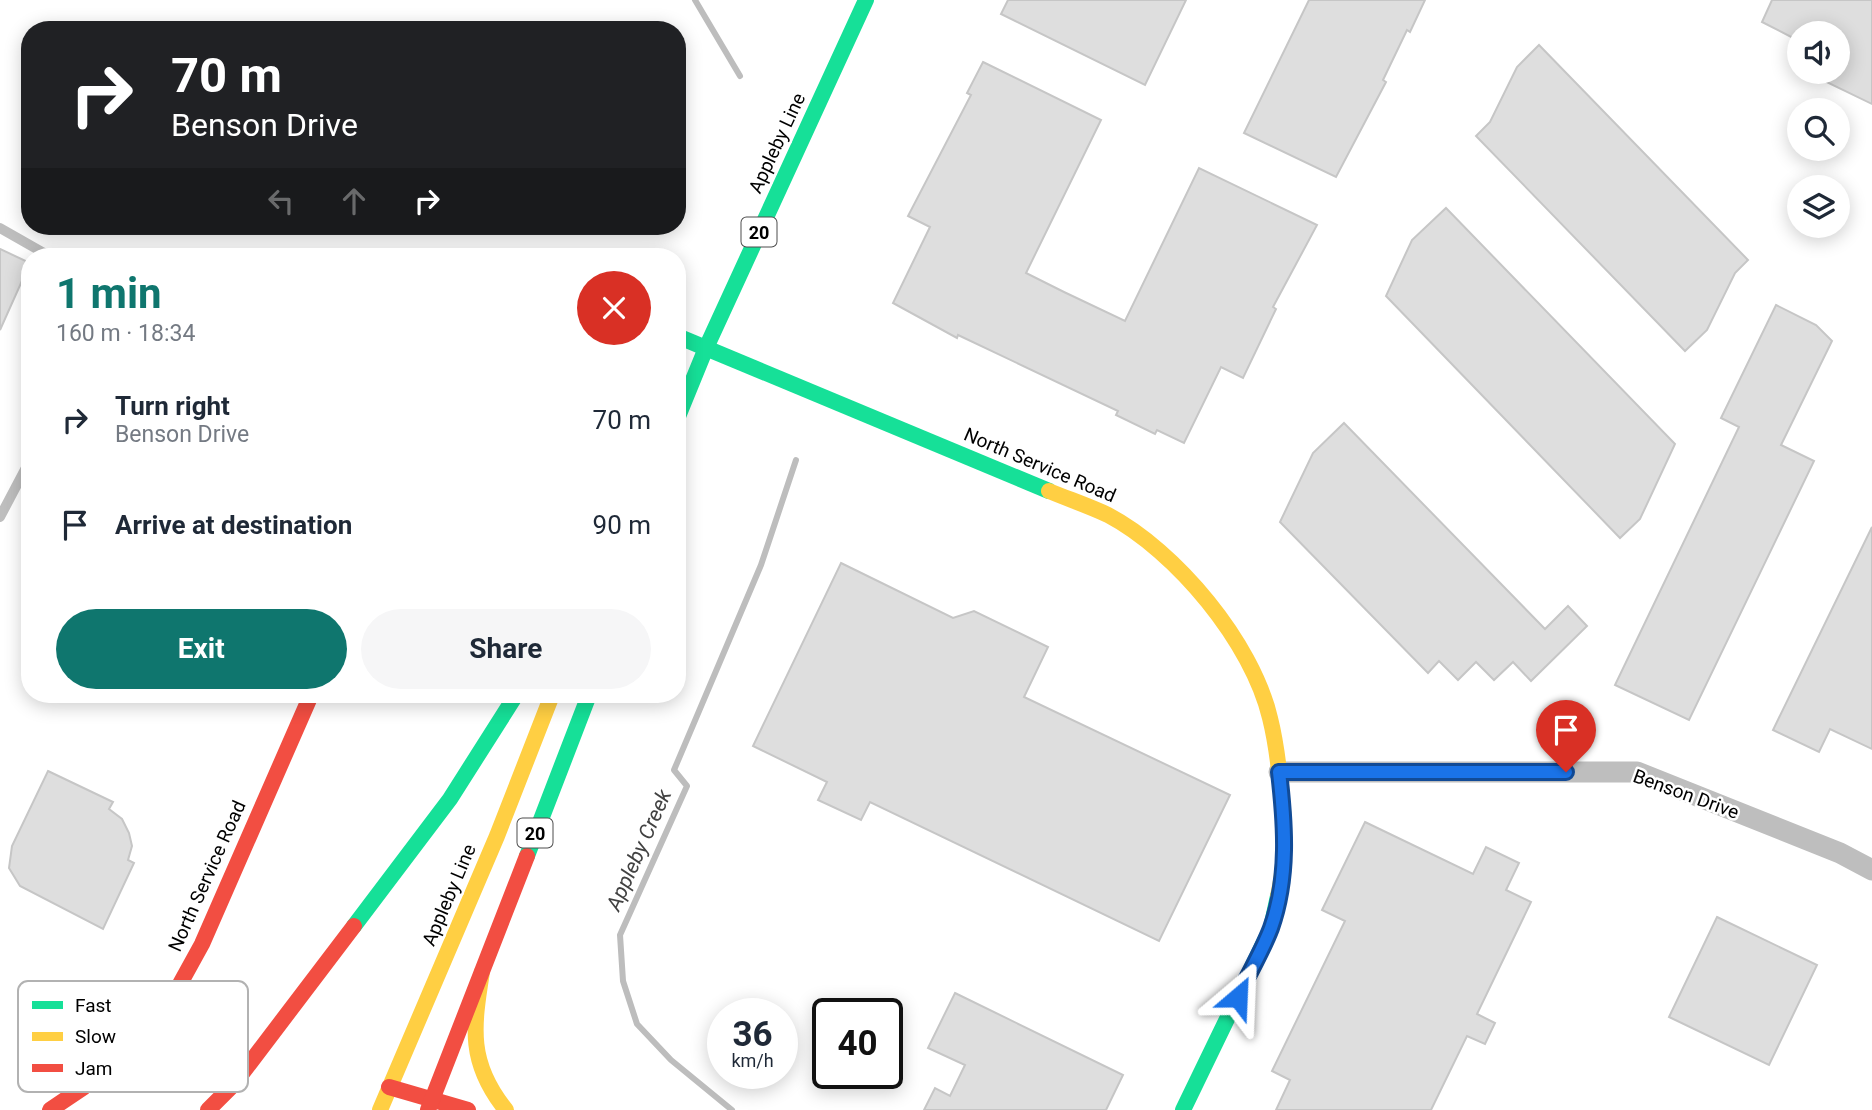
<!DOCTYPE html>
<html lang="en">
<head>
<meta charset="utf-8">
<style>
  body { margin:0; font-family:Roboto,sans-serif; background:#f6f6f7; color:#1f2937; height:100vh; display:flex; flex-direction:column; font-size:26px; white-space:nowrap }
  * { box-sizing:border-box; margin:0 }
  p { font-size:23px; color:#747a83 }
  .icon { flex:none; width:38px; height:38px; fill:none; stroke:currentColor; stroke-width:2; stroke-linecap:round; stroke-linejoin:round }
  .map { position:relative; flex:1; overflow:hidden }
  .panel { position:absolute; left:21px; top:248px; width:665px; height:455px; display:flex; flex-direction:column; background:#fff; border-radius:28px; box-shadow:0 4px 18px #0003 }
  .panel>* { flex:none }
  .hud { position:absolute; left:21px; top:21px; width:665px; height:214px; border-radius:28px; box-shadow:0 4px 18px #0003; background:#202124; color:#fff; overflow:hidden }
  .tools { position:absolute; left:1787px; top:21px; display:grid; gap:14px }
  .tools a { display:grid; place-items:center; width:63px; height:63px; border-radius:50%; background:#fff; box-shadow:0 4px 18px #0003; font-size:35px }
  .speed { position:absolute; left:707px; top:998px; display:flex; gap:14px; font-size:35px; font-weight:700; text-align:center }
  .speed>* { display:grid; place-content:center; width:91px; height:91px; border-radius:50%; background:#fff; box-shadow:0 4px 18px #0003; line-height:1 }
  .speed small { font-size:18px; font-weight:400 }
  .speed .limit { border:4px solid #111; border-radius:10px; background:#fff; color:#111 }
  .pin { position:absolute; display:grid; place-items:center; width:60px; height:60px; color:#fff; margin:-72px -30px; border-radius:50% 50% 50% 0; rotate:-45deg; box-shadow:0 0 7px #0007 }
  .pin .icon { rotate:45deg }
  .me { position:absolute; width:77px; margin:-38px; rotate:26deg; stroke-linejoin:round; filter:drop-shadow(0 0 5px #0008) }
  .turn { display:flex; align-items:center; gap:24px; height:147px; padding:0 35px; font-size:32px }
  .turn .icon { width:91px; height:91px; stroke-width:2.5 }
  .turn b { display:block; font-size:49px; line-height:60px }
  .lanes { display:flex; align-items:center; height:66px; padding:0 35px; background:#0003; justify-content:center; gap:35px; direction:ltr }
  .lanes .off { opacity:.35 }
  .round { display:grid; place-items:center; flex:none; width:74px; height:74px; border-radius:37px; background:#f6f6f7 }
  .headline { display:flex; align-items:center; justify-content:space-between; height:119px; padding:0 35px }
  h1 { font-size:42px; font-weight:700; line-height:52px; color:#0f766e }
  .primary-button { display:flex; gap:14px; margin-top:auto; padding:14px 35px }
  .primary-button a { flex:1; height:80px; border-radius:42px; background:#0f766e; color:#fff; font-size:28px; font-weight:700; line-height:80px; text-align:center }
  .primary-button a+a { background:#f6f6f7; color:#1f2937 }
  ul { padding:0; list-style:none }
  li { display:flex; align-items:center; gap:21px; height:105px; padding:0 35px }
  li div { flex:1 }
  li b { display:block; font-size:26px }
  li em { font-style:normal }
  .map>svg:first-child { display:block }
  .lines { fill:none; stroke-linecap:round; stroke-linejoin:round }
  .stream { stroke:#bdbdbd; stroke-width:6 }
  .building { fill:#dedede; stroke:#c6c6c6; stroke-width:2 }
  .lane { stroke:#bebebe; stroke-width:10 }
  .street { stroke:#bebebe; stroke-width:21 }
  .fast { stroke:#16e098; stroke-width:16 }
  .slow { stroke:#ffcf43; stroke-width:16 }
  .jam { stroke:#f24e42; stroke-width:16 }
  .route-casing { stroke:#114b97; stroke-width:18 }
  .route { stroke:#1a73e8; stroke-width:12 }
  .labels { text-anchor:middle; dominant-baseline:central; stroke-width:5; stroke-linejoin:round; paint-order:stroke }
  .shield { fill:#fff; stroke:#4c4c4c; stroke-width:2 }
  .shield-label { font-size:18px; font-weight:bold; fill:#000 }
  .street-label { font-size:19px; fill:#000; stroke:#fff }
  .water-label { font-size:21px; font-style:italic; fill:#424242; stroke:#fff }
  .key { fill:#fff; stroke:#b2b2b2; stroke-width:2 }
  .key-label { font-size:19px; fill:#000 }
</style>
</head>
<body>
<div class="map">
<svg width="1872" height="1110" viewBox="0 0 1872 1110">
  <rect width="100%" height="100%" fill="#fff"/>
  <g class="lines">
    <g class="stream">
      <path d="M 695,0 L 740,76"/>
      <path d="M 732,1110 L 671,1060 L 637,1024 L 623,981 L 620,935 L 687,786 L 674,770 L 761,565 L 796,460"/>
    </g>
  </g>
  <g class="building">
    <path d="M 1008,0 L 1186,0 L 1145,85 L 1001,14 Z"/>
    <path d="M 1309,0 L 1425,0 L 1410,32 L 1407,30 L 1383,80 L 1386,82 L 1336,177 L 1244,133 Z"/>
    <path d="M 1772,0 L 1872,0 L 1872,104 L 1806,72 L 1838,72 L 1838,33 L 1799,33 L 1799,41 L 1762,22 Z"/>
    <path d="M 1539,45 L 1748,260 L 1735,273 L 1707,330 L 1685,351 L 1476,136 L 1490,122 L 1517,67 Z"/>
    <path d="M 983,62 L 1101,120 L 1026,273 L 1064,292 L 1125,321 L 1199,168 L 1317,225 L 1273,307 L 1276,309 L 1243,378 L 1221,367 L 1184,443 L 1157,430 L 1155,434 L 1116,415 L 1118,411 L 958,335 L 957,338 L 893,303 L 930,227 L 908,216 L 971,95 L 967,93 Z"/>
    <path d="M 1446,208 L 1675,444 L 1640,519 L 1620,538 L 1386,296 L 1412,240 Z"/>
    <path d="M 0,249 L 30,263 L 0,330 Z"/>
    <path d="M 1776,305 L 1816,325 L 1832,341 L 1781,445 L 1814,461 L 1689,720 L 1615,685 L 1739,427 L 1721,418 Z"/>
    <path d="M 1344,423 L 1545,629 L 1568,606 L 1587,626 L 1531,681 L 1513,662 L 1494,680 L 1476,662 L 1458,680 L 1439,661 L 1428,673 L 1280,522 L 1313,453 Z"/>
    <path d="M 1872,527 L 1872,749 L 1830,729 L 1819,752 L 1773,730 Z"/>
    <path d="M 841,563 L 953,618 L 974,611 L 1048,647 L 1024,697 L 1230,795 L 1159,941 L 870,802 L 861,820 L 818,800 L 827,782 L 753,746 Z"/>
    <path d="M 48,771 L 113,802 L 109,809 L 122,819 L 129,833 L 132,846 L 128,860 L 134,863 L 103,929 L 20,886 L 9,868 L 12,846 Z"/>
    <path d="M 1365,822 L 1473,874 L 1486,847 L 1519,863 L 1506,890 L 1531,902 L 1477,1014 L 1495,1023 L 1485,1044 L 1467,1036 L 1431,1110 L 1276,1110 L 1290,1080 L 1272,1071 L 1345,921 L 1322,910 Z"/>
    <path d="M 1717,917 L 1817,965 L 1769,1065 L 1669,1017 Z"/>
    <path d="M 955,993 L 1123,1075 L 1106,1110 L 924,1110 L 935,1088 L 950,1096 L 965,1065 L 928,1048 Z"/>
  </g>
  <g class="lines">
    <g class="lane">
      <path d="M 0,228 L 51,257"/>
      <path d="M 0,517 L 30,460"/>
    </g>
    <path class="street" d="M 1279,772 L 1637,772 L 1840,853 L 1872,870"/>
    <g class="fast">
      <path d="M 677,336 L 1049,491"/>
      <path d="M 677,419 L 706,348 L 866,0"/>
      <path d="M 527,856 L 589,695"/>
      <path d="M 354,926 L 450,799 L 516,695"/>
      <path d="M 1183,1110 L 1271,928 L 1278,896"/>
    </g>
    <g class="slow">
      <path d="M 1049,491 C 1068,499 1089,506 1108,515 C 1176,551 1252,642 1270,718 C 1275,738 1278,760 1280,780 C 1285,820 1287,857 1278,896"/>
      <path d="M 482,972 C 473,1028 468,1063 506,1110"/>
      <path d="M 380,1110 L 497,836 L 552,695"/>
    </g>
    <g class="jam">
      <path d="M 389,1087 L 468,1110"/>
      <path d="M 50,1110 L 84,1087 L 135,1042 L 175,993 L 202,944 L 311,695"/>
      <path d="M 208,1110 L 234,1084 L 354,926"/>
      <path d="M 428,1110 L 527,856"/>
    </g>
  </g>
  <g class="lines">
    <g class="route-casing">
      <path id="route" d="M 1238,997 C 1248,974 1262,952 1271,928 C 1289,877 1285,824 1279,772 L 1566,772"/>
    </g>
    <use href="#route" class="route"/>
  </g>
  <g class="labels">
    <g class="shield">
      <rect x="741.5" y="217.5" width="35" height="29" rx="5"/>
      <rect x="517.5" y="818.5" width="35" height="29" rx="5"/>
    </g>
    <g class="shield-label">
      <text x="759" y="232">20</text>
      <text x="535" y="833">20</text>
    </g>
    <g class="street-label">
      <text transform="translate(777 143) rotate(-65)">Appleby Line</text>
      <text transform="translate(1040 465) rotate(23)">North Service Road</text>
      <text transform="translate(1686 794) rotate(20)">Benson Drive</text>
      <text transform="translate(207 876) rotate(-66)">North Service Road</text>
      <text transform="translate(449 895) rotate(-67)">Appleby Line</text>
    </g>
    <g class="water-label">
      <text transform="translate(639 850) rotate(-66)">Appleby Creek</text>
    </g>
  </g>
  <rect x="18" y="981" width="230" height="111" rx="10" class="key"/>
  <rect x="32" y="1001" width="31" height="8" fill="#16e098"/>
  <rect x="32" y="1032" width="31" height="9" fill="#ffcf43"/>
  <rect x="32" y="1064" width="31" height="8" fill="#f24e42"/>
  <g class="key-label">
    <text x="75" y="1012">Fast</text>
    <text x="75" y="1043">Slow</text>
    <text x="75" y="1075">Jam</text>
  </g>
</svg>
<div class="tools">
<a><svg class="icon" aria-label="sound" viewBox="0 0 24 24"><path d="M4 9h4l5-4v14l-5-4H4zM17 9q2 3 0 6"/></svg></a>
<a><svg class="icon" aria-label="search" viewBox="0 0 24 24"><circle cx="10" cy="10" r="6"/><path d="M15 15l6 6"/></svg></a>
<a><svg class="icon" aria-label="layers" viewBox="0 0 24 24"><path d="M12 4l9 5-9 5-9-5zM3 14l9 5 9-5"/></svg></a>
</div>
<div class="speed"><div>36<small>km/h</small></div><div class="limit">40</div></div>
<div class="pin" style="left:1566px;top:772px;background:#d93025"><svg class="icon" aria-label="arrive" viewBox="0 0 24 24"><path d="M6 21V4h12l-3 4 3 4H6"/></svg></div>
<svg class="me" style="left:1238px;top:997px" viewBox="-20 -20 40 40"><path d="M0-17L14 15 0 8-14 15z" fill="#1a73e8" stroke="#fff" stroke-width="4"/></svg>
<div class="hud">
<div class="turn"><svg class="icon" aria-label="right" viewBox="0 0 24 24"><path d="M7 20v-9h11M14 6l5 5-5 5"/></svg><div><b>70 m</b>Benson Drive</div></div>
<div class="lanes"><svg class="icon off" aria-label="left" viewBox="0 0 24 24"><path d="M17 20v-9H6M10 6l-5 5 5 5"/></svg><svg class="icon off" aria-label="ahead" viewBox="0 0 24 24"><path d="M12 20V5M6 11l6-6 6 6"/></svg><svg class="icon" aria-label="right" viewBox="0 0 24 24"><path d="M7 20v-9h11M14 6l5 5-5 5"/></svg></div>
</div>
<section class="panel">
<div class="headline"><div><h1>1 min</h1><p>160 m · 18:34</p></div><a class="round" style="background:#d93025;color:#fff"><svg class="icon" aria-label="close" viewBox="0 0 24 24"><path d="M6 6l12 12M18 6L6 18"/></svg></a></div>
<ul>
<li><svg class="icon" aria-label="right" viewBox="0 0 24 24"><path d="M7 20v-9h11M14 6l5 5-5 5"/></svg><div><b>Turn right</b><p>Benson Drive</p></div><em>70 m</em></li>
<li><svg class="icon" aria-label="arrive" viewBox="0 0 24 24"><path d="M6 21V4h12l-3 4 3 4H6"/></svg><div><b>Arrive at destination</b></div><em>90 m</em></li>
</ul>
<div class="primary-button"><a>Exit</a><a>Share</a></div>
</section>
</div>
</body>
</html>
